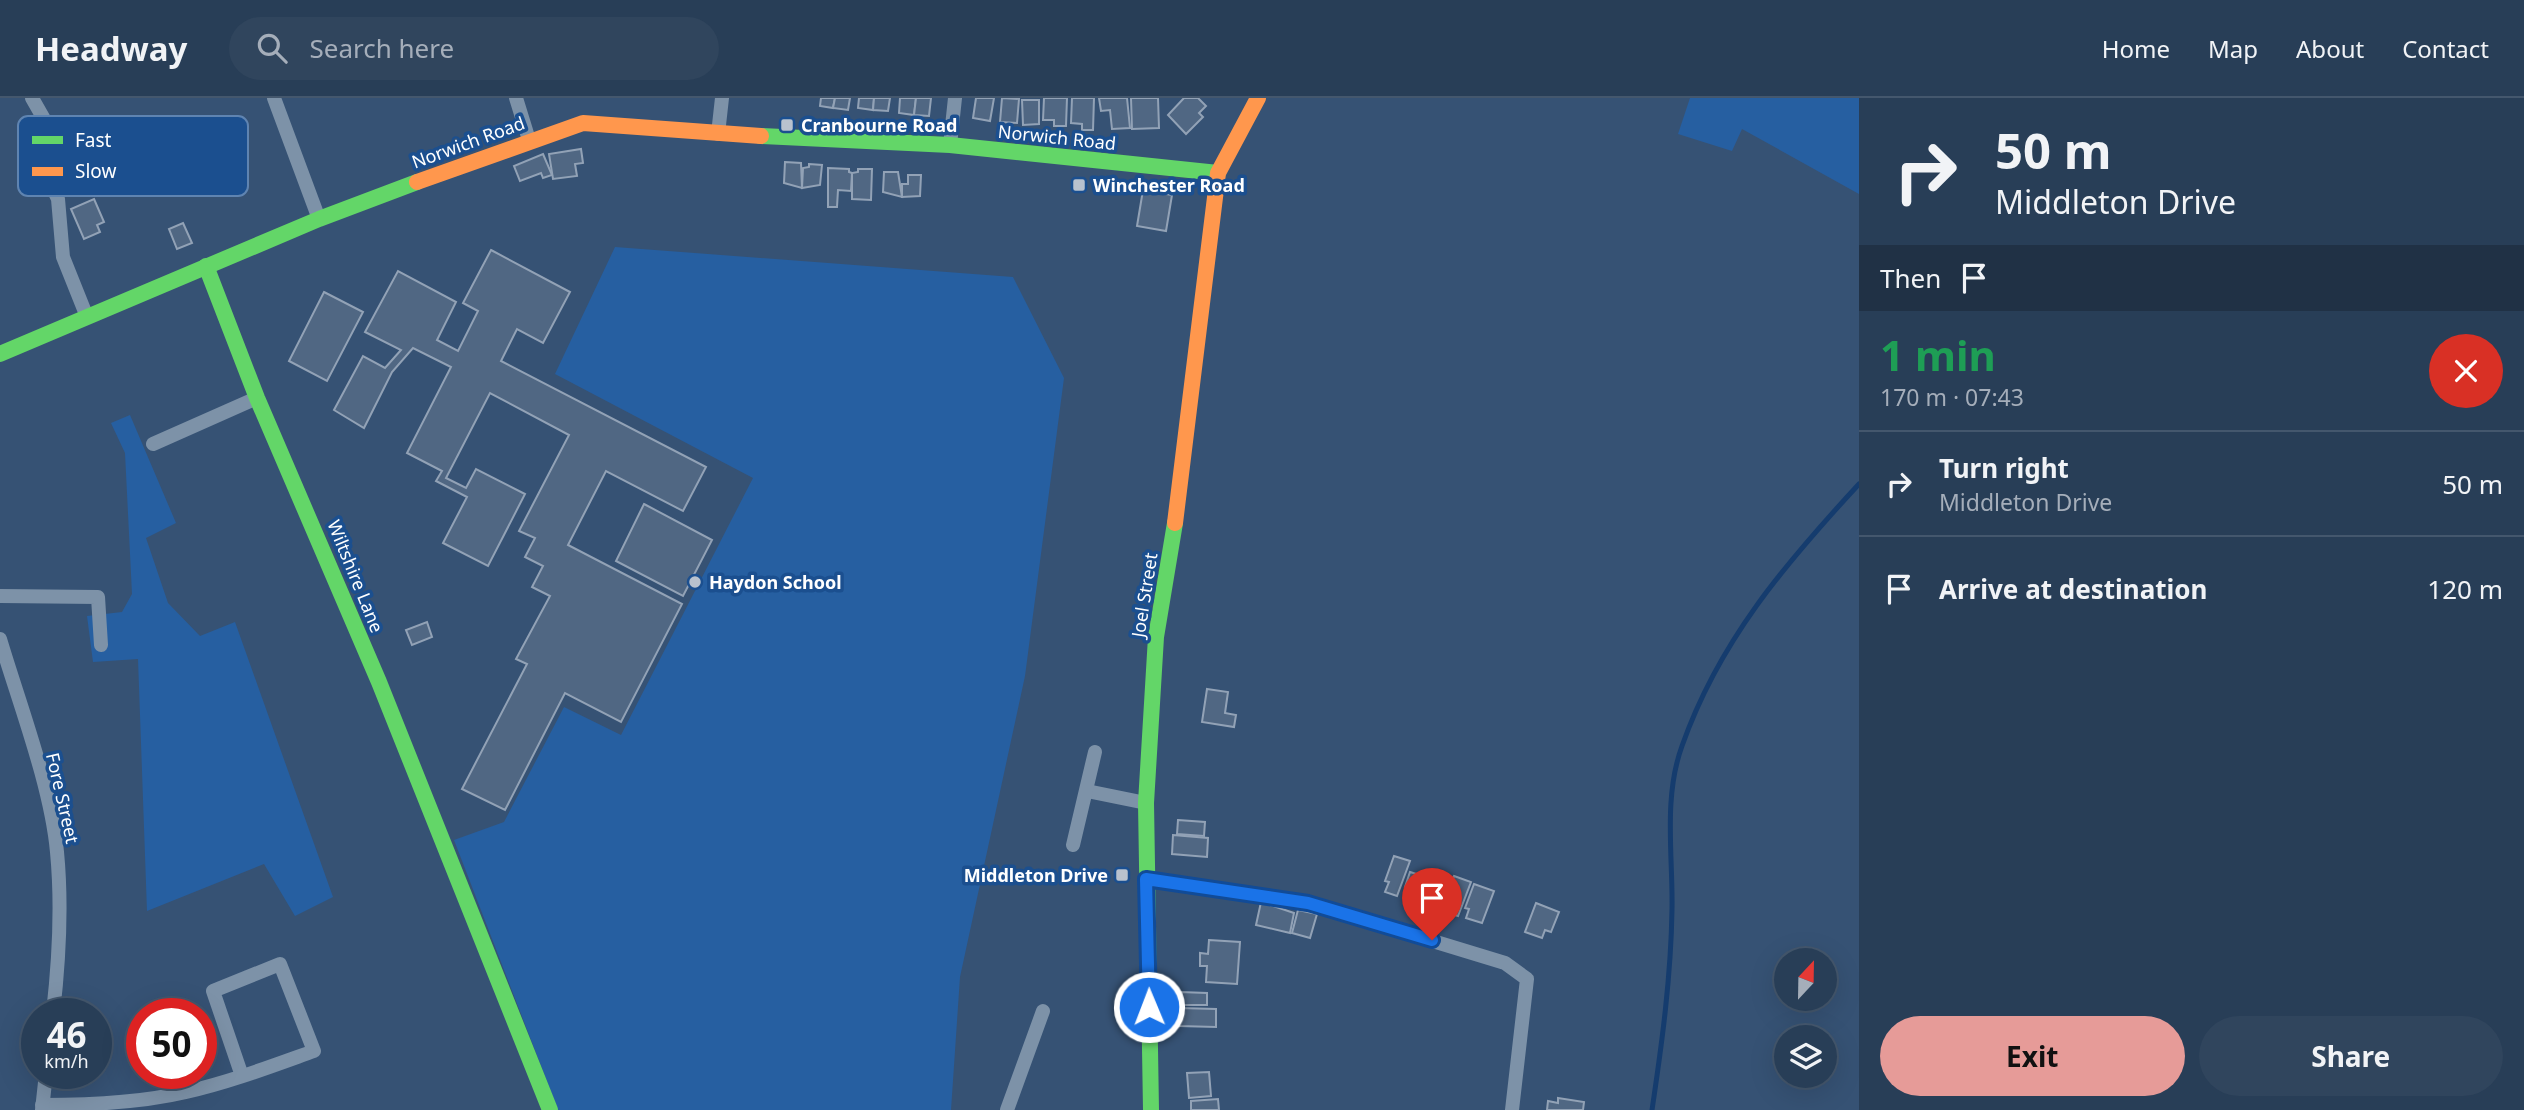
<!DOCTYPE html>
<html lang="en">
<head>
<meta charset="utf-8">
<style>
  body { margin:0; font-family:"Noto Sans",sans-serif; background:#30455d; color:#f1f3f6; height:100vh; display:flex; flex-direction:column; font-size:26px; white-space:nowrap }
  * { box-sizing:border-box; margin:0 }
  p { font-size:23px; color:#a5aeba }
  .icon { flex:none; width:38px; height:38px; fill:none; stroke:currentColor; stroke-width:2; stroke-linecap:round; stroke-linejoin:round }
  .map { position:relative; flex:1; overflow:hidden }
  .sheet { display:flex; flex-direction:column; background:#283e57; width:665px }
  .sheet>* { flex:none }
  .banner { background:#283e57; color:#f1f3f6; overflow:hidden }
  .needle { width:46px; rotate:22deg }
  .buttons { position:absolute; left:1774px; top:850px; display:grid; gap:14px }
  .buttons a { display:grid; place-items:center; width:63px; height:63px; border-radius:50%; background:#283e57; box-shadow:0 7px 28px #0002,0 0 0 2px #44576d; font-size:35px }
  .speed { position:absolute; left:21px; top:900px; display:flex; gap:14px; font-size:35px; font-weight:700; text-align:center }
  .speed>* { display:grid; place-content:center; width:91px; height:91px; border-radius:50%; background:#283e57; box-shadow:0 7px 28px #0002,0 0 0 2px #44576d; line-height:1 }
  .speed small { font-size:18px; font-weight:400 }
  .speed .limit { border:10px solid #d22; background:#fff; color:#111 }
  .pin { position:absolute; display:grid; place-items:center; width:60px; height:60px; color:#fff; margin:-72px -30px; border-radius:50% 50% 50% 0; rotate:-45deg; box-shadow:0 0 7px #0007 }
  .pin .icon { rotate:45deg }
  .me { position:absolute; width:77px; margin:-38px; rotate:359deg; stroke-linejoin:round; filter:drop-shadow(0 0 5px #0008) }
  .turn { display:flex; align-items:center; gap:24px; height:147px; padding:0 21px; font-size:32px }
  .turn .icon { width:91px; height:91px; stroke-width:2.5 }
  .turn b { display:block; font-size:49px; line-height:60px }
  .then { display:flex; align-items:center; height:66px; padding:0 21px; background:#0003; gap:14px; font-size:26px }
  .round { display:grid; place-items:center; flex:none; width:74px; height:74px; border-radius:37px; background:#30455d }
  .headline { display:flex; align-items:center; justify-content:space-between; height:119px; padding:0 21px }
  h1 { font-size:42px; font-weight:700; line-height:52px; color:#1e9e55 }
  .primary-button { display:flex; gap:14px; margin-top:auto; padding:14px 21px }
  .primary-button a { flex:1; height:80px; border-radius:42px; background:#e69b98; color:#111; font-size:28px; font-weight:700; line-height:80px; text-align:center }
  .primary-button a+a { background:#30455d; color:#f1f3f6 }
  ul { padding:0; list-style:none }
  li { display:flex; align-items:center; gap:21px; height:105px; padding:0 21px; border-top:2px solid #44576d }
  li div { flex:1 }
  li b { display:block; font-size:26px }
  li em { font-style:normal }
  header { display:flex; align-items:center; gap:42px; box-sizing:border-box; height:98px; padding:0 35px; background:#283e57; border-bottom:2px solid #44576d }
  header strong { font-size:33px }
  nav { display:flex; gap:38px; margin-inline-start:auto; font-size:24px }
  .search { width:490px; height:63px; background:#30455d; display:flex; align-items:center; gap:18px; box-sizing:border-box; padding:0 24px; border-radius:38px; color:#a5aeba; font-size:26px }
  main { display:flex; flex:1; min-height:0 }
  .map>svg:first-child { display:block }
  .green { fill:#265fa1 }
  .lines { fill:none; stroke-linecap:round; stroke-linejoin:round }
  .stream { stroke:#153c6e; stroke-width:5 }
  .building { fill:#506783; stroke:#92a2b6; stroke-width:2 }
  .street { stroke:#7d92a8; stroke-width:14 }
  .fast { stroke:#63d668; stroke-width:16 }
  .slow { stroke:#ff974d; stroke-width:16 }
  .route-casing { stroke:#114b97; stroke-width:18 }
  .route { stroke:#1a73e8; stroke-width:12 }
  .poi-dot { fill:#b9c2ce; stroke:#1b4f8f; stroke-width:2.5 }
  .labels { text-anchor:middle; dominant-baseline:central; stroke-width:7; stroke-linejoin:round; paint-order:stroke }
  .poi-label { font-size:18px; font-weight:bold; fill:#fff; stroke:#1b4f8f; text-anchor:start }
  .street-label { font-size:18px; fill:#fff; stroke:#1b4f8f }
  .key { fill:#1b4f8f; stroke:#5f84b1; stroke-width:2 }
  .key-label { font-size:19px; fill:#fff }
</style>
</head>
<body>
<header>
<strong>Headway</strong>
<div class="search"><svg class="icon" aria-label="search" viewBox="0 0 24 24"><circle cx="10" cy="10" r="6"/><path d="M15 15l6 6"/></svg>Search here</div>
<nav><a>Home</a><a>Map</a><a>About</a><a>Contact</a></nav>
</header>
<main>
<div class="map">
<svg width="1859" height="1012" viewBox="0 0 1859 1012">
  <rect width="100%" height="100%" fill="#365274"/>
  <g class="green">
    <path d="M 1690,0 L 1859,0 L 1859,96 L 1742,31 L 1732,53 L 1678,36 Z"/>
    <path d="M 615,149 L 1013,179 L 1064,280 L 1025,578 L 960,879 L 951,1012 L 558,1012 L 454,742 L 504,724 L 564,609 L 621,637 L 753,380 L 555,276 Z"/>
    <path d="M 130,317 L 176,425 L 146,440 L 168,505 L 200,538 L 235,524 L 333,799 L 295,818 L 264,766 L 147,813 L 138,561 L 93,564 L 87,518 L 122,514 L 132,496 L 125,355 L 111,325 Z"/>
  </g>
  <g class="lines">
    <path class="stream" d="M 1652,1012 C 1662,945 1671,879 1672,811 C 1673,758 1663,700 1682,648 C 1719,543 1785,466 1859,386"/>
  </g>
  <g class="building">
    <path d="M 821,0 L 835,0 L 833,10 L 820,8 Z"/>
    <path d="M 835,0 L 850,0 L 848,12 L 833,10 Z"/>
    <path d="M 859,0 L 874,0 L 873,12 L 858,10 Z"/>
    <path d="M 874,0 L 890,0 L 888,13 L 873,12 Z"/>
    <path d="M 900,0 L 916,0 L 914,17 L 899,15 Z"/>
    <path d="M 916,0 L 931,0 L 929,18 L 914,17 Z"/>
    <path d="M 976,0 L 994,0 L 990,23 L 973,20 Z"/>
    <path d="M 1002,0 L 1019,1 L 1017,25 L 1000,24 Z"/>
    <path d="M 1044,0 L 1067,0 L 1066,28 L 1054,28 L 1054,22 L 1043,22 Z"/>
    <path d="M 1072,0 L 1094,0 L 1093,32 L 1082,32 L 1082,26 L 1071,25 Z"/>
    <path d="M 1099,0 L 1127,0 L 1130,30 L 1112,31 L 1110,12 L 1101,13 Z"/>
    <path d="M 1131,0 L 1158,0 L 1159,30 L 1132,31 Z"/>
    <path d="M 1184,0 L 1198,0 L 1206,8 L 1199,15 L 1203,19 L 1186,36 L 1168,17 Z"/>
    <path d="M 1022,2 L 1039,2 L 1039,26 L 1023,27 Z"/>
    <path d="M 581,51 L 583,65 L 575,66 L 577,78 L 553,81 L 549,56 Z"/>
    <path d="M 543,56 L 552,77 L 543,80 L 541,75 L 520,83 L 514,68 Z"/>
    <path d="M 785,64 L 801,65 L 802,90 L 784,85 Z"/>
    <path d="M 809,66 L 822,67 L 820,87 L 802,90 L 803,70 L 809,69 Z"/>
    <path d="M 828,70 L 849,71 L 849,74 L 852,75 L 851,93 L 838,92 L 837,109 L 828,109 Z"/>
    <path d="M 858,71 L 872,71 L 871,102 L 852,101 L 852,75 L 858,74 Z"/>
    <path d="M 884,74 L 898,74 L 902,99 L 883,94 Z"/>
    <path d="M 908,77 L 921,77 L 920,98 L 902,99 L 902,86 L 908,86 Z"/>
    <path d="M 1143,92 L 1172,97 L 1166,133 L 1137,128 Z"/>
    <path d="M 94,101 L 104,124 L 97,127 L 100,134 L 84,141 L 71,111 Z"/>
    <path d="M 183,125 L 192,145 L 177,151 L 169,131 Z"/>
    <path d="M 491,152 L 570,194 L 543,245 L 517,231 L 501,263 L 706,369 L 683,413 L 606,373 L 568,447 L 682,506 L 621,624 L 565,595 L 505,712 L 462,691 L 527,566 L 516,561 L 550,498 L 532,489 L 543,468 L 525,459 L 535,440 L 519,433 L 569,337 L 490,295 L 446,380 L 466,390 L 476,371 L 525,396 L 488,468 L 443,445 L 467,399 L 436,383 L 442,373 L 407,355 L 451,269 L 413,250 L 392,274 L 364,330 L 334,312 L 363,258 L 385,270 L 401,252 L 365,234 L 398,173 L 456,204 L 437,242 L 458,253 L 478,213 L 463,205 Z"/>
    <path d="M 324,194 L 363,214 L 327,283 L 289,263 Z"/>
    <path d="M 644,406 L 712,442 L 683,498 L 616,463 Z"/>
    <path d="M 427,524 L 432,539 L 412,547 L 406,532 Z"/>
    <path d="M 1207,591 L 1228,594 L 1225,615 L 1236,617 L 1234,629 L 1202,624 Z"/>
    <path d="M 1178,722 L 1205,724 L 1204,738 L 1177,736 Z"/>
    <path d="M 1173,737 L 1208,740 L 1207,759 L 1172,756 Z"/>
    <path d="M 1394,758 L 1410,763 L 1397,798 L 1385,794 L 1389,784 L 1385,783 Z"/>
    <path d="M 1410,774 L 1426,779 L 1417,804 L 1405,800 L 1409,790 L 1405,789 Z"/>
    <path d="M 1454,778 L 1471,784 L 1458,818 L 1446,814 L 1449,805 L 1445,803 Z"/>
    <path d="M 1429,780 L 1445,786 L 1436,811 L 1424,807 L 1428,797 L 1424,796 Z"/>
    <path d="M 1474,786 L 1494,793 L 1482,825 L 1466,820 L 1469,811 L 1465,810 Z"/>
    <path d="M 1261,804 L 1294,815 L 1290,835 L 1256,827 Z"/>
    <path d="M 1536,805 L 1559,814 L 1551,834 L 1545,832 L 1542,840 L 1525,834 Z"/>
    <path d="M 1298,812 L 1317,816 L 1310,840 L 1292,835 Z"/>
    <path d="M 1209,842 L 1240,844 L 1237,886 L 1206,884 L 1207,868 L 1200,868 L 1200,855 L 1208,856 Z"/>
    <path d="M 1180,894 L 1207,895 L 1207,907 L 1179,907 Z"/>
    <path d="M 1179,910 L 1216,911 L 1216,929 L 1179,928 Z"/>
    <path d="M 1209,974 L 1211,998 L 1189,1000 L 1187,975 Z"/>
    <path d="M 1558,1000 L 1584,1004 L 1583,1012 L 1547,1012 L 1548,1003 L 1558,1005 Z"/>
    <path d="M 1218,1001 L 1219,1012 L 1191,1012 L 1191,1003 Z"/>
  </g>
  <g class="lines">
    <g class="street">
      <path d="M 32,0 L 57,44"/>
      <path d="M 274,0 L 319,121"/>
      <path d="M 516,0 L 529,42"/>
      <path d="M 718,36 L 722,0"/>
      <path d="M 950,47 L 955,0"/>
      <path d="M 43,70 L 58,101 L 63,159 L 87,219"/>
      <path d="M 153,346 L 257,300"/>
      <path d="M 0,498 L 98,499 L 101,547"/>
      <path d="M 0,541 C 19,605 51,688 57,754 C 62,806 59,863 53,915"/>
      <path d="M 1087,693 L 1146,705"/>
      <path d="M 1073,747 L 1095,654"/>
      <path d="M 1146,781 L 1308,805 L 1505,865 L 1527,881 L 1512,1012"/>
      <path d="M 42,1007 C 89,1007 140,1005 186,994 C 230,984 272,968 314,953 L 280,866 L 213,893 L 242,978"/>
      <path d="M 42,1012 L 46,975"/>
      <path d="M 1007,1012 L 1043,913"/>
    </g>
    <g class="fast">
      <path d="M 761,38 L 950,47 L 1218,75"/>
      <path d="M 206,168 L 257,300 L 379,584 L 550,1012"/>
      <path d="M 0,256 L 319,121 L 417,84"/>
      <path d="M 1151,1012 L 1146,705 L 1156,539 L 1175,425"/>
    </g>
    <g class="slow">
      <path d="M 417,84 L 583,25 L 761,38"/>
      <path d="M 1175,425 L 1218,75 L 1258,0"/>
    </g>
  </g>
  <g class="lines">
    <g class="route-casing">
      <path id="route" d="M 1149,909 L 1146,781 L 1308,805 L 1432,842"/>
    </g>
    <use href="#route" class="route"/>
  </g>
  <g class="poi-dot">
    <rect x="780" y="20" width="14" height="14" rx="3.5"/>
    <rect x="1072" y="80" width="14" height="14" rx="3.5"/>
    <circle cx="695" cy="484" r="7"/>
    <rect x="1115" y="770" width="14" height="14" rx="3.5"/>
  </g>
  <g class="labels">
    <g class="poi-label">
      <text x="801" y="27">Cranbourne Road</text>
      <text x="1093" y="87">Winchester Road</text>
      <text x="709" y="484">Haydon School</text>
      <text x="1108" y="777" text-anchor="end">Middleton Drive</text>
    </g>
    <g class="street-label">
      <text transform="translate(1057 39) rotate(6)">Norwich Road</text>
      <text transform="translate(468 44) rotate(-20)">Norwich Road</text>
      <text transform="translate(356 478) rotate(68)">Wiltshire Lane</text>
      <text transform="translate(1144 497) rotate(-81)">Joel Street</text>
      <text transform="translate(63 700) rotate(77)">Fore Street</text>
    </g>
  </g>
  <rect x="18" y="18" width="230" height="80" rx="10" class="key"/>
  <rect x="32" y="38" width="31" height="8" fill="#63d668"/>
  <rect x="32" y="69" width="31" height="9" fill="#ff974d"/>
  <g class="key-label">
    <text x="75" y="49">Fast</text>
    <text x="75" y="80">Slow</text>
  </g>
</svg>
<div class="buttons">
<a><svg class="needle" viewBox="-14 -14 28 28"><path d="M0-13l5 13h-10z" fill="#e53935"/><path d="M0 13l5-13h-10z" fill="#a5aeba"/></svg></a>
<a><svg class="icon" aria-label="layers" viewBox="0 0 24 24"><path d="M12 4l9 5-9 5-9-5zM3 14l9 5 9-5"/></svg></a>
</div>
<div class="speed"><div>46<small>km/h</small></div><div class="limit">50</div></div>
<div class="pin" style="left:1432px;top:842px;background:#d93025"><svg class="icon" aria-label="arrive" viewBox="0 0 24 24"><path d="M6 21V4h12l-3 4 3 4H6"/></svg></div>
<svg class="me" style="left:1149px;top:909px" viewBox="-20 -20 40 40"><circle r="17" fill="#1a73e8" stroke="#fff" stroke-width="3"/><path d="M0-11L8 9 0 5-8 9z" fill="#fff"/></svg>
</div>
<section class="sheet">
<div class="banner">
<div class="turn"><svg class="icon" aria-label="right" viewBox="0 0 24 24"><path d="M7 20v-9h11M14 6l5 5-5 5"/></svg><div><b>50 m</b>Middleton Drive</div></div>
<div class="then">Then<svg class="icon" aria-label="arrive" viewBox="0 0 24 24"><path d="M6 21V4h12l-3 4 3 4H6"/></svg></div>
</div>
<div class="headline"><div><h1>1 min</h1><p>170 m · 07:43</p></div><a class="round" style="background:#d93025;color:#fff"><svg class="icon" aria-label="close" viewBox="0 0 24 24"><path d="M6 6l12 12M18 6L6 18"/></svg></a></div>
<ul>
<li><svg class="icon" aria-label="right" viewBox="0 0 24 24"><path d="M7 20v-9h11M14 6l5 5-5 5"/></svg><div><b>Turn right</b><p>Middleton Drive</p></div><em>50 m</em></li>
<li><svg class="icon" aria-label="arrive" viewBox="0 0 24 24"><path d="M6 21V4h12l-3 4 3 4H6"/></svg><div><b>Arrive at destination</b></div><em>120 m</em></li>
</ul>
<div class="primary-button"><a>Exit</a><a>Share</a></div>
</section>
</main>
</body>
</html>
